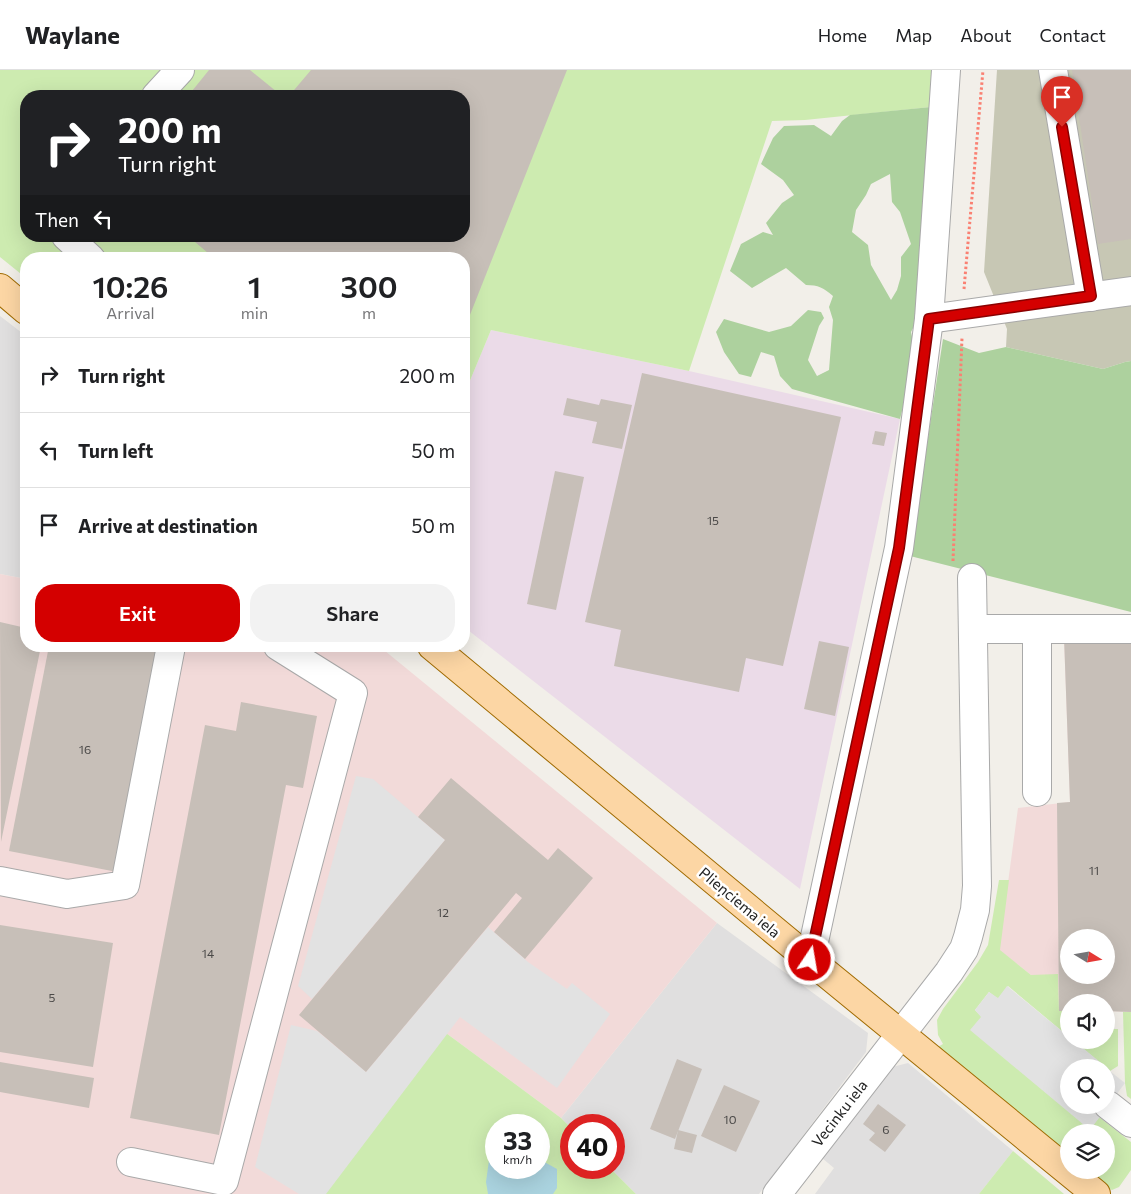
<!DOCTYPE html>
<html lang="en">
<head>
<meta charset="utf-8">
<style>
  body { margin:0; font-family:Commissioner,sans-serif; background:#f2f2f2; color:#202124; height:100vh; display:flex; flex-direction:column; font-size:19px; white-space:nowrap }
  * { box-sizing:border-box; margin:0 }
  p { font-size:16px; color:#757577 }
  .icon { flex:none; width:28px; height:28px; fill:none; stroke:currentColor; stroke-width:2; stroke-linecap:round; stroke-linejoin:round }
  .map { position:relative; flex:1; overflow:hidden }
  .side { position:absolute; left:20px; top:182px; width:450px; height:400px; display:flex; flex-direction:column; background:#fff; border-radius:20px; box-shadow:0 5px 20px #0002 }
  .side>* { flex:none }
  .guide { position:absolute; left:20px; top:20px; width:450px; height:152px; border-radius:20px; box-shadow:0 5px 20px #0002; background:#202124; color:#fff; overflow:hidden }
  .needle { width:32px; rotate:101deg }
  .controls { position:absolute; left:1060px; top:859px; display:grid; gap:10px }
  .controls a { display:grid; place-items:center; width:55px; height:55px; border-radius:50%; background:#fff; box-shadow:0 5px 20px #0002; font-size:25px }
  .speed { position:absolute; left:485px; top:1044px; display:flex; gap:10px; font-size:25px; font-weight:700; text-align:center }
  .speed>* { display:grid; place-content:center; width:65px; height:65px; border-radius:50%; background:#fff; box-shadow:0 5px 20px #0002; line-height:1 }
  .speed small { font-size:12px; font-weight:400 }
  .speed .limit { border:8px solid #d22; background:#fff; color:#111 }
  .pin { position:absolute; display:grid; place-items:center; width:42px; height:42px; color:#fff; margin:-51px -21px; border-radius:50% 50% 50% 0; rotate:-45deg; box-shadow:0 0 5px #0007 }
  .pin .icon { rotate:45deg }
  .me { position:absolute; width:55px; margin:-28px; rotate:12deg; stroke-linejoin:round; filter:drop-shadow(0 0 4px #0008) }
  .turn { display:flex; align-items:center; gap:18px; height:105px; padding:0 15px; font-size:22px }
  .turn .icon { width:65px; height:65px; stroke-width:2.5 }
  .turn b { display:block; font-size:35px; line-height:42px }
  .then { display:flex; align-items:center; height:48px; padding:0 15px; background:#0003; gap:10px; font-size:19px }
  .eta { display:flex; justify-content:space-evenly; align-items:center; height:85px; text-align:center }
  .eta b { font-size:30px; font-weight:600; line-height:35px }
  .primary-button { display:flex; gap:10px; margin-top:auto; padding:10px 15px }
  .primary-button a { flex:1; height:58px; border-radius:20px; background:#d40000; color:#fff; font-size:20px; font-weight:600; line-height:58px; text-align:center }
  .primary-button a+a { background:#f2f2f2; color:#202124 }
  ul { padding:0; list-style:none }
  li { display:flex; align-items:center; gap:15px; height:75px; padding:0 15px; border-top:1px solid #e0e0e0 }
  li div { flex:1 }
  li b { display:block; font-size:19px }
  li em { font-style:normal }
  header { display:flex; align-items:center; gap:30px; box-sizing:border-box; height:70px; padding:0 25px; background:#fff; border-bottom:1px solid #e0e0e0 }
  header strong { font-size:24px }
  nav { display:flex; gap:28px; margin-inline-start:auto; font-size:18px }
  .map>svg:first-child { display:block }
  .residential { fill:#e0dfdf }
  .commercial { fill:#f2dad9; fill-rule:evenodd }
  .industrial { fill:#ebdbe8 }
  .construction { fill:#c7c7b4 }
  .grass { fill:#cdebb0; fill-rule:evenodd }
  .forest { fill:#add19e; fill-rule:evenodd }
  .parking { fill:#e2e2e2 }
  .water { fill:#aad3df }
  .building { fill:#c7bfb8; fill-rule:evenodd }
  .lines { fill:none; stroke-linecap:round; stroke-linejoin:round }
  .minor-casing { stroke:#a9a9a9; stroke-width:30 }
  .major-casing { stroke:#a06b00; stroke-width:30 }
  .path { stroke:#fa8072; stroke-width:3; stroke-dasharray:2.5 2.5; stroke-linecap:butt }
  .minor { stroke:#fff; stroke-width:28 }
  .major { stroke:#fcd6a4; stroke-width:28 }
  .route-casing { stroke:#8a0000; stroke-width:12 }
  .route { stroke:#d40000; stroke-width:9 }
  .labels { text-anchor:middle; dominant-baseline:central; stroke-width:5; stroke-linejoin:round; paint-order:stroke }
  .number-label { font-size:12px; fill:#4b4948 }
  .street-label { font-size:15px; fill:#222; stroke:#fff }
</style>
</head>
<body>
<header>
<strong>Waylane</strong>
<nav><a>Home</a><a>Map</a><a>About</a><a>Contact</a></nav>
</header>
<div class="map">
<svg width="1131" height="1124" viewBox="0 0 1131 1124">
  <rect width="100%" height="100%" fill="#f2efe9"/>
  <g class="residential">
    <path d="M 0,246 L 26,266 L 26,509 L 0,504 Z"/>
    <path d="M 717,853 L 868,963 L 866,982 L 759,1124 L 636,1124 L 610,1098 L 614,1098 L 614,1055 L 571,1055 L 571,1058 L 561,1048 Z"/>
    <path d="M 908,993 L 1013,1081 L 979,1124 L 815,1124 L 834,1098 L 822,1088 L 888,998 Z"/>
  </g>
  <g class="commercial">
    <path d="M 0,504 L 26,509 L 26,576 L 379,576 L 717,853 L 561,1048 L 431,952 L 307,1124 L 0,1124 Z"/>
    <path d="M 1064,567 L 1131,942 L 1106,941 L 1106,932 L 1069,932 L 1069,941 L 1059,941 L 1031,905 L 999,880 L 1018,738 L 1070,732 ZM 1069,868 L 1106,868 L 1106,905 L 1069,905 Z"/>
  </g>
  <path class="industrial" d="M 491,260 L 689,301 L 900,349 L 800,819 L 464,557 L 464,325 Z"/>
  <path class="construction" d="M 997,0 L 1131,0 L 1131,291 L 1125,292 L 1103,299 L 1006,277 L 1007,259 L 984,202 Z"/>
  <g class="grass">
    <path d="M 0,0 L 933,0 L 931,37 L 805,50 L 772,51 L 689,301 L 491,260 L 464,325 L 464,189 L 26,189 L 26,208 L 0,187 ZM 26,26 L 464,26 L 464,166 L 26,166 Z"/>
    <path d="M 999,810 L 1009,810 L 1000,880 L 1031,905 L 1058,904 L 1059,941 L 1069,941 L 1069,967 L 1008,916 L 998,929 L 989,922 L 975,940 L 1090,1059 L 1099,1047 L 1131,1072 L 1131,1100 L 1119,1117 L 1112,1120 L 1098,1113 L 1082,1100 L 1106,1100 L 1106,1062 L 1069,1062 L 1069,1088 L 936,978 L 943,974 L 938,965 L 937,950 L 943,939 L 978,892 L 988,875 Z"/>
    <path d="M 1123,942 L 1131,942 L 1131,1029 L 1127,1026 L 1125,1013 Z"/>
    <path d="M 431,952 L 561,1048 L 571,1058 L 571,1098 L 610,1098 L 636,1124 L 307,1124 ZM 496,1055 L 539,1055 L 539,1098 L 496,1098 Z"/>
    <path d="M 1106,959 L 1118,959 L 1118,996 L 1110,1001 L 1073,970 L 1106,970 Z"/>
    <path d="M 1013,1081 L 1064,1124 L 979,1124 Z"/>
  </g>
  <g class="forest">
    <path d="M 931,37 L 922,241 L 911,262 L 915,282 L 909,313 L 900,349 L 792,319 L 780,306 L 774,286 L 761,282 L 751,307 L 739,304 L 724,282 L 716,262 L 724,249 L 769,262 L 791,256 L 808,240 L 821,242 L 824,248 L 819,256 L 808,290 L 817,306 L 829,300 L 833,250 L 829,237 L 833,226 C 824,218 818,215 806,215 L 786,198 L 752,218 L 730,201 L 741,174 L 763,162 L 773,165 L 766,153 L 782,133 L 794,125 L 783,110 L 761,94 L 773,68 L 784,56 L 814,55 L 831,66 L 842,51 L 850,45 ZM 890,104 L 892,132 L 900,142 L 911,174 L 901,187 L 901,206 L 897,220 L 891,230 L 871,195 L 868,175 L 852,162 L 856,140 L 866,125 L 871,114 Z"/>
    <path d="M 943,269 L 979,283 L 1006,277 L 1103,299 L 1125,292 L 1131,291 L 1131,542 L 910,486 Z"/>
  </g>
  <g class="parking">
    <path d="M 356,706 L 373,709 L 445,770 L 312,929 L 298,916 Z"/>
    <path d="M 488,857 L 528,892 L 567,919 L 572,913 L 610,944 L 557,1018 L 460,947 L 326,1124 L 299,1124 L 255,1097 L 291,955 L 317,961 L 366,1002 Z"/>
    <path d="M 1007,916 L 1069,967 L 1069,970 L 1073,970 L 1106,997 L 1069,998 L 1069,1035 L 1106,1035 L 1106,998 L 1125,1013 L 1090,1060 L 970,960 L 981,947 L 975,940 L 989,922 L 998,928 Z"/>
  </g>
  <path class="water" d="M 496,1080 L 496,1098 L 539,1098 L 539,1089 L 557,1099 L 557,1118 L 553,1124 L 488,1124 L 486,1112 L 490,1083 Z"/>
  <g class="building">
    <path d="M 209,0 L 250,0 L 282,26 L 188,26 Z"/>
    <path d="M 311,0 L 567,0 L 464,260 L 464,189 L 215,189 L 188,166 L 464,166 L 464,26 L 289,26 Z"/>
    <path d="M 1072,0 L 1131,0 L 1131,169 L 1098,174 Z"/>
    <path d="M 642,303 L 841,347 L 783,596 L 746,588 L 739,622 L 614,596 L 621,560 L 585,552 Z"/>
    <path d="M 567,328 L 599,335 L 601,329 L 632,335 L 622,379 L 592,373 L 597,352 L 563,345 Z"/>
    <path d="M 875,361 L 887,363 L 884,376 L 872,374 Z"/>
    <path d="M 555,401 L 584,407 L 556,540 L 527,534 Z"/>
    <path d="M 0,552 L 26,558 L 26,576 L 41,576 L 1,772 Z"/>
    <path d="M 1131,565 L 1131,942 L 1106,941 L 1106,932 L 1069,932 L 1069,941 L 1059,941 L 1057,733 L 1070,732 L 1064,567 ZM 1069,868 L 1106,868 L 1106,905 L 1069,905 Z"/>
    <path d="M 819,571 L 849,577 L 835,646 L 804,639 Z"/>
    <path d="M 49,576 L 161,576 L 117,802 L 9,781 Z"/>
    <path d="M 241,632 L 317,646 L 303,718 L 286,715 L 219,1065 L 130,1048 L 205,655 L 236,661 Z"/>
    <path d="M 451,708 L 548,790 L 558,778 L 593,808 L 525,889 L 494,862 L 522,828 L 516,823 L 366,1002 L 299,945 L 445,770 L 418,747 Z"/>
    <path d="M 0,855 L 113,873 L 93,997 L 0,982 Z"/>
    <path d="M 677,989 L 702,999 L 675,1069 L 650,1059 Z"/>
    <path d="M 0,992 L 94,1008 L 89,1038 L 0,1022 Z"/>
    <path d="M 724,1015 L 760,1031 L 736,1082 L 701,1066 Z"/>
    <path d="M 878,1034 L 906,1055 L 885,1082 L 869,1070 L 875,1063 L 863,1054 Z"/>
    <path d="M 678,1060 L 697,1065 L 692,1083 L 674,1079 Z"/>
  </g>
  <g class="lines">
    <g class="minor-casing">
      <g id="minor">
        <path d="M 1053,0 L 1091,227"/>
        <path d="M 156,26 L 180,0"/>
        <path d="M 66,166 L 91,189"/>
        <path d="M 929,249 L 1131,221"/>
        <path d="M 973,559 L 1131,559"/>
        <path d="M 1037,722 L 1037,559"/>
        <path d="M 0,811 L 67,824 L 125,815 L 171,576"/>
        <path d="M 810,890 L 899,478 L 929,249 L 946,0"/>
        <path d="M 1108,1035 L 1131,1053"/>
        <path d="M 131,1092 L 224,1111 L 353,623 L 278,576"/>
        <path d="M 777,1124 L 949,902 L 964,879 L 968,867 L 975,840 L 977,816 L 972,508"/>
      </g>
    </g>
    <g class="major-casing">
      <g id="major">
        <path d="M 0,218 L 26,240"/>
        <path d="M 432,576 L 810,890 L 1096,1124"/>
      </g>
    </g>
    <g class="path">
      <path d="M 964,219 L 983,0"/>
      <path d="M 953,491 L 962,268"/>
    </g>
    <use href="#minor" class="minor"/>
    <use href="#major" class="major"/>
  </g>
  <g class="lines">
    <g class="route-casing">
      <path id="route" d="M 810,890 L 899,478 L 929,249 L 1091,226 L 1062,57"/>
    </g>
    <use href="#route" class="route"/>
  </g>
  <g class="labels">
    <g class="number-label">
      <text x="713" y="450">15</text>
      <text x="85" y="679">16</text>
      <text x="1094" y="800">11</text>
      <text x="443" y="842">12</text>
      <text x="208" y="883">14</text>
      <text x="52" y="927">5</text>
      <text x="730" y="1049">10</text>
      <text x="886" y="1059">6</text>
    </g>
    <g class="street-label">
      <text transform="translate(740 832) rotate(40)">Plieņciema iela</text>
      <text transform="translate(839 1043) rotate(-52)">Vecinku iela</text>
    </g>
  </g>
</svg>
<div class="controls">
<a><svg class="needle" viewBox="-14 -14 28 28"><path d="M0-13l5 13h-10z" fill="#e53935"/><path d="M0 13l5-13h-10z" fill="#757577"/></svg></a>
<a><svg class="icon" aria-label="sound" viewBox="0 0 24 24"><path d="M4 9h4l5-4v14l-5-4H4zM17 9q2 3 0 6"/></svg></a>
<a><svg class="icon" aria-label="search" viewBox="0 0 24 24"><circle cx="10" cy="10" r="6"/><path d="M15 15l6 6"/></svg></a>
<a><svg class="icon" aria-label="layers" viewBox="0 0 24 24"><path d="M12 4l9 5-9 5-9-5zM3 14l9 5 9-5"/></svg></a>
</div>
<div class="speed"><div>33<small>km/h</small></div><div class="limit">40</div></div>
<div class="pin" style="left:1062px;top:57px;background:#d93025"><svg class="icon" aria-label="arrive" viewBox="0 0 24 24"><path d="M6 21V4h12l-3 4 3 4H6"/></svg></div>
<svg class="me" style="left:810px;top:890px" viewBox="-20 -20 40 40"><circle r="17" fill="#d40000" stroke="#fff" stroke-width="3"/><path d="M0-11L8 9 0 5-8 9z" fill="#fff"/></svg>
<div class="guide">
<div class="turn"><svg class="icon" aria-label="right" viewBox="0 0 24 24"><path d="M7 20v-9h11M14 6l5 5-5 5"/></svg><div><b>200 m</b>Turn right</div></div>
<div class="then">Then<svg class="icon" aria-label="left" viewBox="0 0 24 24"><path d="M17 20v-9H6M10 6l-5 5 5 5"/></svg></div>
</div>
<section class="side">
<div class="eta">
<div><b>10:26</b><p>Arrival</p></div>
<div><b>1</b><p>min</p></div>
<div><b>300</b><p>m</p></div>
</div>
<ul>
<li><svg class="icon" aria-label="right" viewBox="0 0 24 24"><path d="M7 20v-9h11M14 6l5 5-5 5"/></svg><div><b>Turn right</b></div><em>200 m</em></li>
<li><svg class="icon" aria-label="left" viewBox="0 0 24 24"><path d="M17 20v-9H6M10 6l-5 5 5 5"/></svg><div><b>Turn left</b></div><em>50 m</em></li>
<li><svg class="icon" aria-label="arrive" viewBox="0 0 24 24"><path d="M6 21V4h12l-3 4 3 4H6"/></svg><div><b>Arrive at destination</b></div><em>50 m</em></li>
</ul>
<div class="primary-button"><a>Exit</a><a>Share</a></div>
</section>
</div>
</body>
</html>
